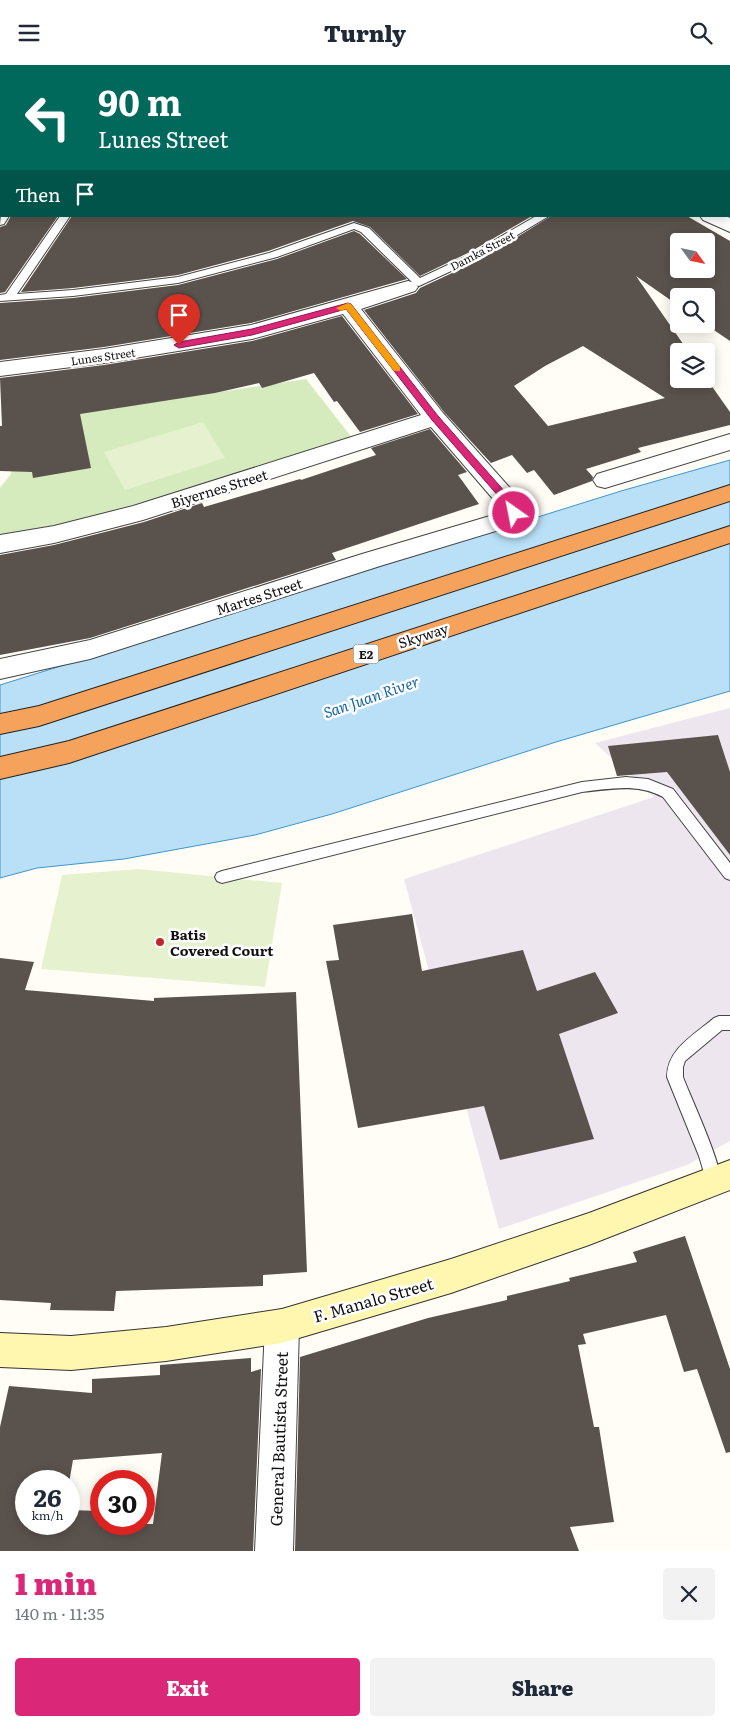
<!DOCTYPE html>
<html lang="en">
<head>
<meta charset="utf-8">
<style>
  body { margin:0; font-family:Literata,serif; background:#f2f2f3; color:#1f2937; height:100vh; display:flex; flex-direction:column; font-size:19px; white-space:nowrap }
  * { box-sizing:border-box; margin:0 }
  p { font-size:16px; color:#747a83 }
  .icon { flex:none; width:28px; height:28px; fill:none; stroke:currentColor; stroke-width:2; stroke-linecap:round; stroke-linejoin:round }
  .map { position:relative; height:1486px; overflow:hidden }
  .drawer { display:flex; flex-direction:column; background:#fff; flex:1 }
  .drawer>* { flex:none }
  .banner { position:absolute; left:0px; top:0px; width:730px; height:152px; box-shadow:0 2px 12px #0003; background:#00695c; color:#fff; overflow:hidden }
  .needle { width:32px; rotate:123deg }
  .controls { position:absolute; left:670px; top:168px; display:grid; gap:10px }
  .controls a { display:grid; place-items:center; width:45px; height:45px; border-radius:5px; background:#fff; box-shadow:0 2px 12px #0003; font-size:25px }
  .speed { position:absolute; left:15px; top:1405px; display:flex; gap:10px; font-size:25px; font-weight:700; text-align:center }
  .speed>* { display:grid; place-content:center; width:65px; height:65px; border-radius:50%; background:#fff; box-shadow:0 2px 12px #0003; line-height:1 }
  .speed small { font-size:12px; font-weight:400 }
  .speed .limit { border:8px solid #d22; background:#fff; color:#111 }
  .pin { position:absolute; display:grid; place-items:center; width:42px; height:42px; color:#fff; margin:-51px -21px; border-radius:50% 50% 50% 0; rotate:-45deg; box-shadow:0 0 5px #0007 }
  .pin .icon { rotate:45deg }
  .me { position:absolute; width:55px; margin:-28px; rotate:327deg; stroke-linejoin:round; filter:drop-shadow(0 0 4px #0008) }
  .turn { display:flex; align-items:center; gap:18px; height:105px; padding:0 15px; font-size:22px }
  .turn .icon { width:65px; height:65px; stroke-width:2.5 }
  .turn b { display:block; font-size:35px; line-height:42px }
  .then { display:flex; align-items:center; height:48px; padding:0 15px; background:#0003; gap:10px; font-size:19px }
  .round { display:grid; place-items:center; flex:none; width:52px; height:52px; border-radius:5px; background:#f2f2f3 }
  .overview { display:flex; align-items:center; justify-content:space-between; height:85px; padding:0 15px }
  h1 { font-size:30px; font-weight:800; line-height:38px; color:#db2777 }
  .cta { display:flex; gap:10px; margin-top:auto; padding:10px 15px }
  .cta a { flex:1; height:58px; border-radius:5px; background:#db2777; color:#fff; font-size:20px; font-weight:800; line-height:58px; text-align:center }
  .cta a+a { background:#f2f2f3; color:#1f2937 }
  header { display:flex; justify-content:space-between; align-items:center; height:65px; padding:0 15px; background:#fff; font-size:22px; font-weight:800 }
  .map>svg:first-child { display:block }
  .industrial { fill:#eee6ef }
  .green { fill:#d5ebbd }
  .pitch { fill:#e6f2cf }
  .water { fill:#b9e0f7; stroke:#3f96cf }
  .building { fill:#5a524d; fill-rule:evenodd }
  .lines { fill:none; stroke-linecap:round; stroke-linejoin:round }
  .lane-casing { stroke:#444; stroke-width:2 }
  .street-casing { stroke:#444; stroke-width:2 }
  .secondary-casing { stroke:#333; stroke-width:2 }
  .highway-casing { stroke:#222; stroke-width:2 }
  .lane { fill:#fff; fill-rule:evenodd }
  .street { fill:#fff; fill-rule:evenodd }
  .secondary { fill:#fff6b0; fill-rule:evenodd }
  .highway { fill:#f5a25d; fill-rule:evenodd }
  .route { fill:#db2777; stroke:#8e194d }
  .slow { fill:#f59e0b }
  .poi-dot { fill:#c4262e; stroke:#fff; stroke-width:2 }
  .labels { text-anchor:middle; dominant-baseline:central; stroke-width:5; stroke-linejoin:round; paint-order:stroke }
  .far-street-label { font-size:11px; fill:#111; stroke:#fff }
  .shield { fill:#fff; stroke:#585858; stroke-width:1 }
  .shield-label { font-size:12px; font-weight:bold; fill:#111 }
  .street-label { font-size:14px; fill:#111; stroke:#fff }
  .poi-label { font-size:14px; font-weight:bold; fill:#111; stroke:#fff; text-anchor:start }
  .water-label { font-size:15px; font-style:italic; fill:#1768a6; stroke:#fff }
  .near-street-label { font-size:16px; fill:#111; stroke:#fff }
</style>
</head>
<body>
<header><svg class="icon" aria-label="menu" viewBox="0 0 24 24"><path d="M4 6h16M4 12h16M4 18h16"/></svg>Turnly<svg class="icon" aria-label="search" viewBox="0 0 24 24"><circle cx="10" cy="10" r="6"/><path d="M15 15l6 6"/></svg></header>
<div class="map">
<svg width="730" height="1486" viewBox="0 0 730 1486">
  <rect width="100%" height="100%" fill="#fffdf5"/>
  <g class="industrial">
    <path d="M 94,0 L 326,0 L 93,1 Z"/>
    <path d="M 730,643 L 730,1076 L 687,1100 L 499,1164 L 404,814 L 654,732 L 595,678 Z"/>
  </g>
  <path class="green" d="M 306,314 L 353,374 L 38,468 L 0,472 L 0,423 L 11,409 L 16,358 Z"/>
  <g class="pitch">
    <path d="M 203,357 L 225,393 L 125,425 L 104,387 Z"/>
    <path d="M 138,804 L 282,818 L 265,922 L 41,904 L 62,810 Z"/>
  </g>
  <path class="water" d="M 730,395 L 730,626 L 556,677 L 332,749 L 255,770 L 124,794 L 37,803 L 0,813 L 0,620 L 621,426 Z"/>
  <g class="building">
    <path d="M 11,151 L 58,151 L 5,227 L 0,228 L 0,162 L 6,160 Z"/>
    <path d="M 72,151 L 532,151 L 470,187 L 420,211 L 370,162 L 353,156 L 268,186 L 178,210 L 73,223 L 21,227 Z"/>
    <path d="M 551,151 L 687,151 L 730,176 L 730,276 L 705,259 L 706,231 L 679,231 L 679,241 L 636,211 L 688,286 L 679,286 L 679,314 L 706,313 L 730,347 L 730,360 L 638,383 L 641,387 L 586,404 L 593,412 L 592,416 L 554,430 L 534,405 L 527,408 L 512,390 L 491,398 L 444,347 L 364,245 L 416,228 L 420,223 L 480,195 ZM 679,176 L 706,176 L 706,204 L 679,204 ZM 583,281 L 665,333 L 548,361 L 514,321 L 545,301 Z"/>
    <path d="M 354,166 L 360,169 L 407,214 L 251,258 L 104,282 L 0,295 L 0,238 L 73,233 L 178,220 L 277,194 Z"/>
    <path d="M 342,251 L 418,349 L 360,367 L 337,336 L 334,337 L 314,308 L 262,323 L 259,318 L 215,328 L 80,349 L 91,403 L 33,413 L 32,407 L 0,406 L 0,361 L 2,361 L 0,313 L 104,300 L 252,276 Z"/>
    <path d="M 430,364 L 467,407 L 458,410 L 479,439 L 332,488 L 336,495 L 90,573 L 0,590 L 0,490 L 54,480 L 144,457 L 202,438 L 204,442 L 300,414 L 301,415 L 376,390 L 371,383 Z"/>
    <path d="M 718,670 L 730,707 L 730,790 L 667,707 L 617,711 L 608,681 Z"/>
    <path d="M 412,849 L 422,906 L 523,885 L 537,926 L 595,907 L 618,948 L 559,969 L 594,1074 L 500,1095 L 484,1041 L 358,1063 L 326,896 L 339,895 L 333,860 Z"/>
    <path d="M 0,893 L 34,897 L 25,925 L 154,936 L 154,933 L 296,927 L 307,1207 L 263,1210 L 263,1221 L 116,1226 L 114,1246 L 50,1245 L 51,1238 L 0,1235 Z"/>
    <path d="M 685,1171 L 730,1304 L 730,1387 L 726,1388 L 697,1304 L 684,1307 L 666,1250 L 583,1269 L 586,1279 L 578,1280 L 594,1362 L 599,1362 L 614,1457 L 570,1462 L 579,1486 L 295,1486 L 300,1292 L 428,1253 L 507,1235 L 507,1231 L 570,1216 L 569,1213 L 637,1197 L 633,1187 Z"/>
    <path d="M 251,1293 L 251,1307 L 261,1304 L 253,1486 L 0,1486 L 0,1362 L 9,1321 L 92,1328 L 92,1314 L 160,1310 L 160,1300 ZM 162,1388 L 153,1459 L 101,1459 L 101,1446 L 69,1445 L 69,1459 L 26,1459 L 26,1416 L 69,1416 L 69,1418 L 73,1395 Z"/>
  </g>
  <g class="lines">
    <g class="lane-casing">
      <g id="lane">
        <rect x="423" y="0" width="10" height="1"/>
        <path d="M 1,149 L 1,151 L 9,151 L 4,159 L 0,160 Z"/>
        <path d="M 60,151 L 70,151 L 17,229 L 73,225 L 178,212 L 269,188 L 354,158 L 369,163 L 420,213 L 471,189 L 536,151 L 549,151 L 479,193 L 419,221 L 415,220 L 361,167 L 354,164 L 277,192 L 178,218 L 73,231 L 0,236 L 0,230 L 6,229 Z"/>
        <path d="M 626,712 L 648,714 L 673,724 L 730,798 L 730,815 L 725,813 L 663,732 C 637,718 610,724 582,727 L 222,818 L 217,816 L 215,812 L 217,808 L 222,806 L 582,717 Z"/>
        <path d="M 719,951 L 730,951 L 730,965 L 722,965 L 685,996 L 683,1002 L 683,1012 C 690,1031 726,1107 720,1121 L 714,1124 L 708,1121 L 699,1091 L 667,1012 C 667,984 694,970 714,953 Z"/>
      </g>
    </g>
    <g class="street-casing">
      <g id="street">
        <path d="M 667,0 L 687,0 L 688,1 L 668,1 Z"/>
        <path d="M 730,40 L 730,52 L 729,52 L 729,41 Z"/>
        <rect x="0" y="65" width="1" height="12"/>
        <path d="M 700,151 L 726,151 L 730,153 L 730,167 L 703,155 Z"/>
        <path d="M 408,216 L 415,218 L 418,222 L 415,226 L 361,244 L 443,348 L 519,433 L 526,448 L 516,460 L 380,501 L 90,594 L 0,614 L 0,594 L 90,575 L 362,489 L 500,448 L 502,446 L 500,442 L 431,362 L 143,455 L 54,478 L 0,488 L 0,470 L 54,461 L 133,441 L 421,350 L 343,249 L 252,274 L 104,298 L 0,311 L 0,297 L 104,284 L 251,260 Z"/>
        <path d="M 730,369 L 730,385 L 605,423 L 597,421 L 593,415 L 597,409 Z"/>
        <path d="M 282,1244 L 294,1249 L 299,1261 L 293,1486 L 255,1486 L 265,1261 L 270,1249 Z"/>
      </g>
    </g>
    <g class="secondary-casing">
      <path id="secondary" d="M 730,1095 L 730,1125 L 589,1180 L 451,1228 L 282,1278 L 166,1296 L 71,1305 L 0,1302 L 0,1268 L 71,1271 L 166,1262 L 282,1244 L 451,1194 L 589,1148 Z"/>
    </g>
    <g class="highway-casing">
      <g id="highway">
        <path d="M 730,420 L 730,436 L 39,661 L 0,669 L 0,649 L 39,641 Z"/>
        <path d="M 730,461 L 730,478 L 69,698 L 0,714 L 0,692 L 69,676 Z"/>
      </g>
    </g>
    <use href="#lane" class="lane"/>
    <use href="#street" class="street"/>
    <use href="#secondary" class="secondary"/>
    <use href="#highway" class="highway"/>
  </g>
  <path class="route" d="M 348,238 L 351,239 L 438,351 L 514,437 L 519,448 L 517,450 L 510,450 L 507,441 L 432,355 L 346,244 L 252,270 L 179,283 L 174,280 L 179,277 L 252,264 Z"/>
  <path class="slow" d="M 348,238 L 351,239 L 400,302 L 400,306 L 394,306 L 346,244 L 341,246 L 336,243 Z"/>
  <circle class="poi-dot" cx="160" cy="877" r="5"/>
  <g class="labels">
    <g class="far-street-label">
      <text transform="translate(482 185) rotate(-28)">Damka Street</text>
      <text transform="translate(103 291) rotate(-8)">Lunes Street</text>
    </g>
    <rect class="shield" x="353.5" y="579.5" width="25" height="19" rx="4"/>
    <g class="shield-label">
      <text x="366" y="589">E2</text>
    </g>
    <g class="street-label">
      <text transform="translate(219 423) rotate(-17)">Biyernes Street</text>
      <text transform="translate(259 531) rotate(-18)">Martes Street</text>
      <text transform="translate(423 570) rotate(-18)">Skyway</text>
    </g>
    <g class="poi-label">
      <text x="170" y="869">Batis<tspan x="170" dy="16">Covered Court</tspan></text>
    </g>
    <g class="water-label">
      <text transform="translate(371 631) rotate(-19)">San Juan River</text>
    </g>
    <g class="near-street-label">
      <text transform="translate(373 1234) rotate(-16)">F. Manalo Street</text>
      <text transform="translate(278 1374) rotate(-88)">General Bautista Street</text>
    </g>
  </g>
</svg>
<div class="controls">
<a><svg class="needle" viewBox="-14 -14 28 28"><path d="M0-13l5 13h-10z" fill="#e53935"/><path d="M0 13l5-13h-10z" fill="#747a83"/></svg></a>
<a><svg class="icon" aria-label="search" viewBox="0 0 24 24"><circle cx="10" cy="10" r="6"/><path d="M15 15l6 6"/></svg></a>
<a><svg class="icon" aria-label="layers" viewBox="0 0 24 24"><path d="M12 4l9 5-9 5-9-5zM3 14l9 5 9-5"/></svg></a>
</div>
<div class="speed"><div>26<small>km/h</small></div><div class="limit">30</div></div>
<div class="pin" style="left:179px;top:280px;background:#d93025"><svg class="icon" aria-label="arrive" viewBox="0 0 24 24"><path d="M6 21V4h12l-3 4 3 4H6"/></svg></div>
<svg class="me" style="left:514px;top:448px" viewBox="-20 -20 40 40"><circle r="17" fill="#db2777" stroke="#fff" stroke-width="3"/><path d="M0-11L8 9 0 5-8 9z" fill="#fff"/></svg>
<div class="banner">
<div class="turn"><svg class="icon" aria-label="left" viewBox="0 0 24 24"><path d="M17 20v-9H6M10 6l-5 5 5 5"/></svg><div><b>90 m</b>Lunes Street</div></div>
<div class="then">Then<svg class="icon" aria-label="arrive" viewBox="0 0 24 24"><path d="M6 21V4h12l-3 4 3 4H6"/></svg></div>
</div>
</div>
<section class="drawer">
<div class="overview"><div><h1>1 min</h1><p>140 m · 11:35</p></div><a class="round"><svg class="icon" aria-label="close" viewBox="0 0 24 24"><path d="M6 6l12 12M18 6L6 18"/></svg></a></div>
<div class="cta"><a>Exit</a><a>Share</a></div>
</section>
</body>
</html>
